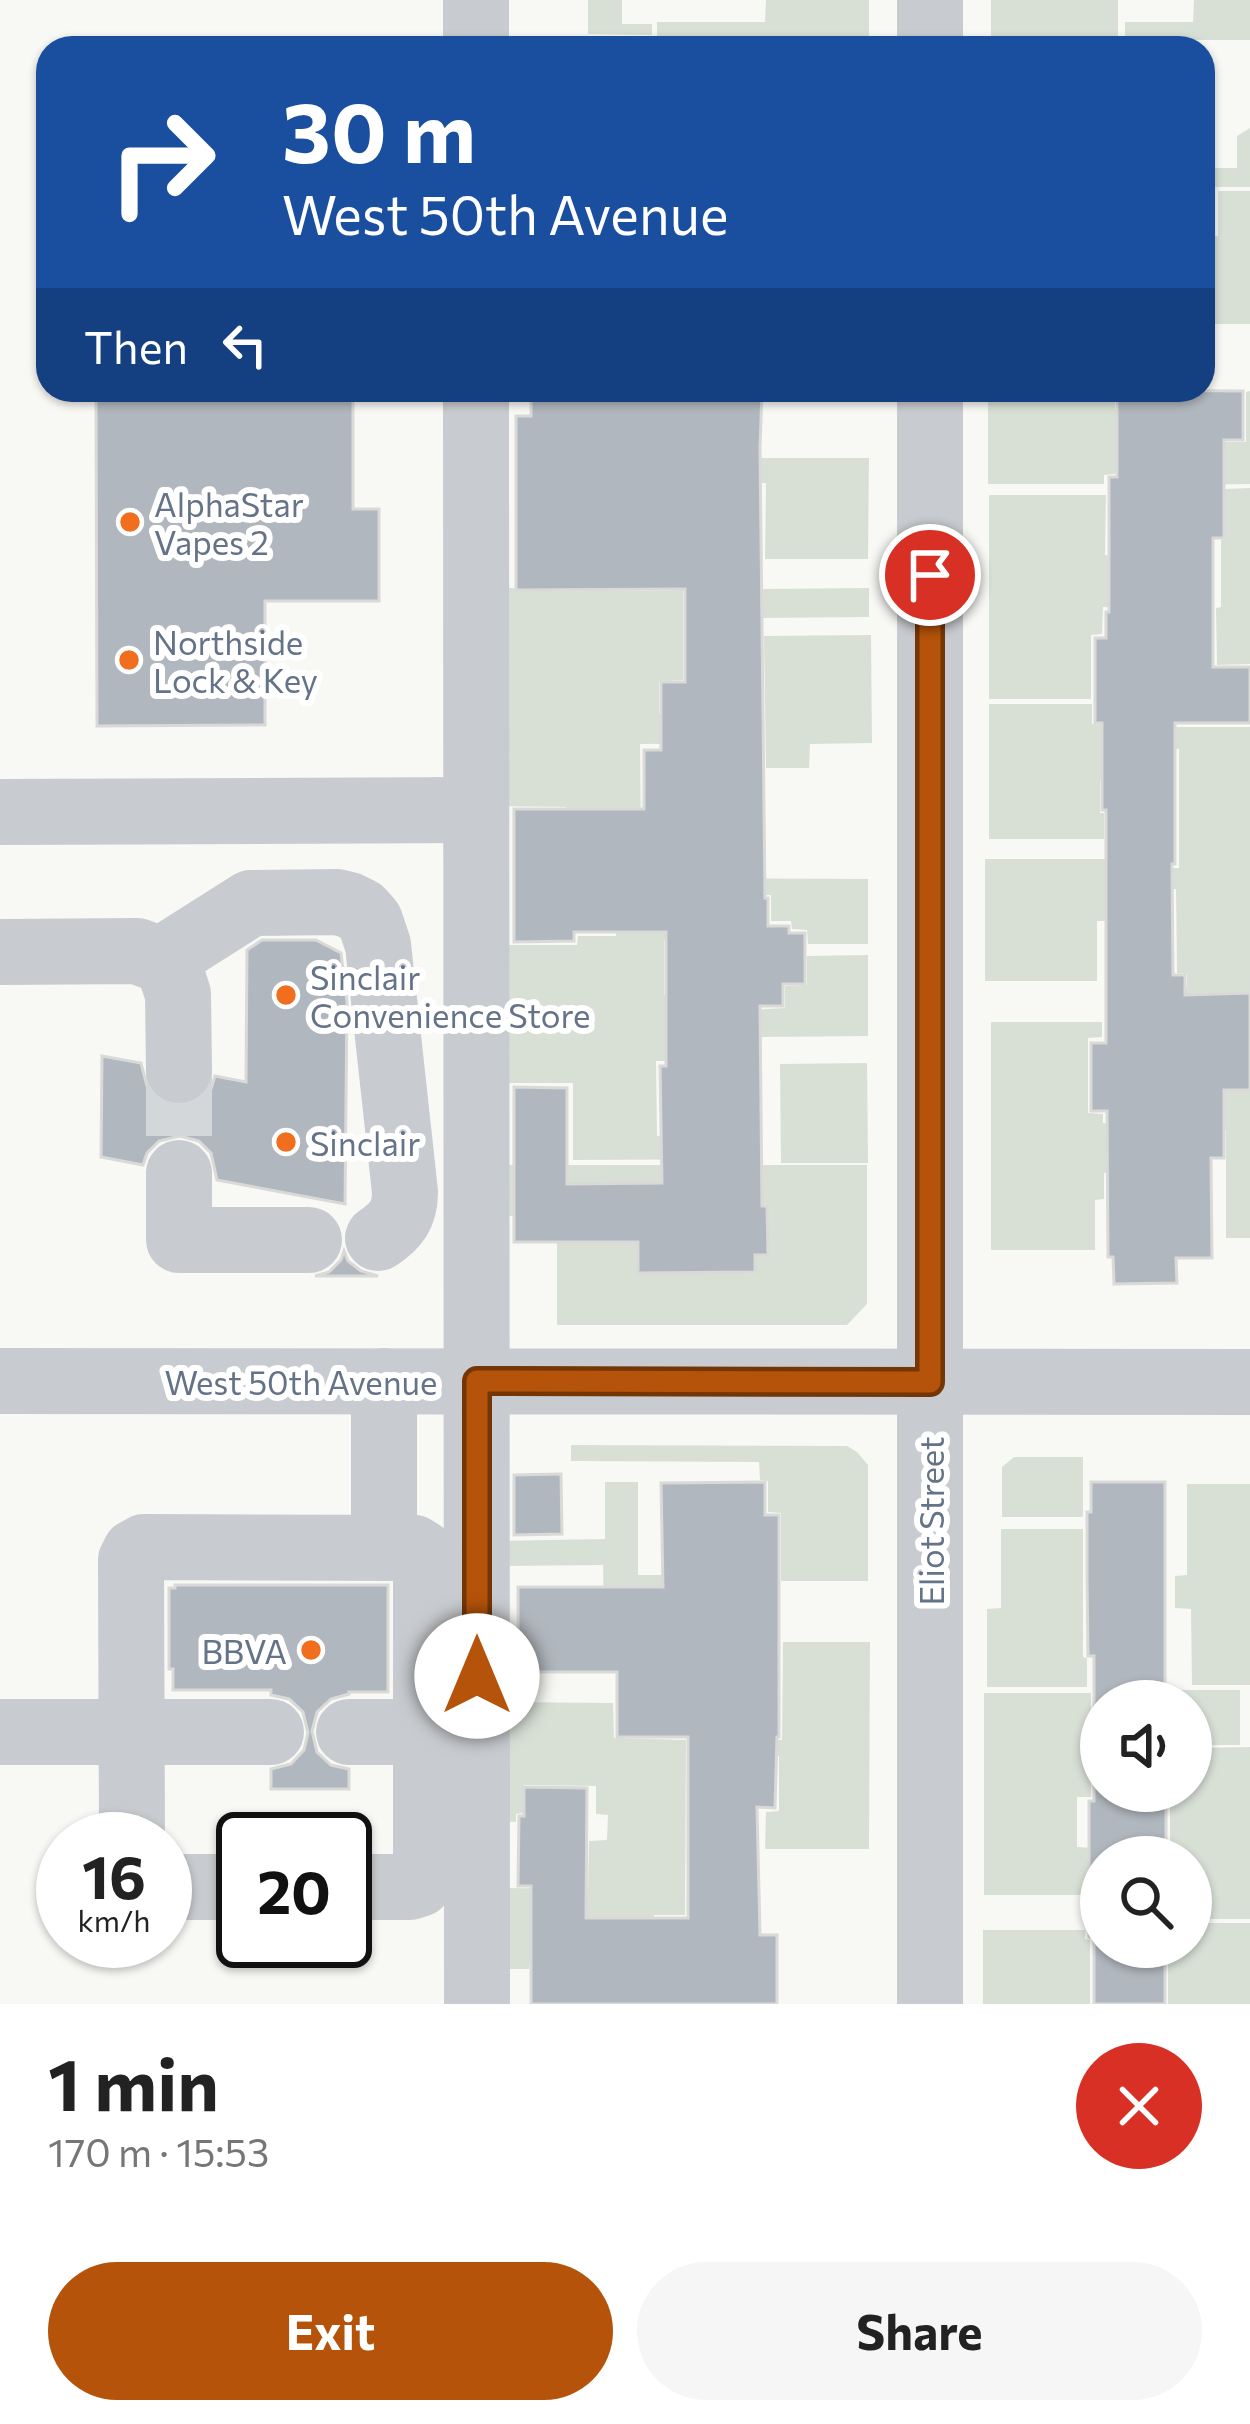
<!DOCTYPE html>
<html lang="en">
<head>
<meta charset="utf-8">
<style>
  body { margin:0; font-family:Commissioner,sans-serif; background:#f6f6f6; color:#222; height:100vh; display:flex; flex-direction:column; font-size:45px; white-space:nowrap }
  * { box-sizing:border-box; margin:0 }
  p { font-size:39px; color:#767676 }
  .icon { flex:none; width:66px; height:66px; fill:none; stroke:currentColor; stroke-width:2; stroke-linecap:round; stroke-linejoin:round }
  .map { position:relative; height:2004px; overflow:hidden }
  .panel { display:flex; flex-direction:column; background:#fff; flex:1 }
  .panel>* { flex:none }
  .guide { position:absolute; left:36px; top:36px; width:1179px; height:366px; border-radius:36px; box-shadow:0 3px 9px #0004; background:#1a4fa0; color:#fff; overflow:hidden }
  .buttons { position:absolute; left:1080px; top:1680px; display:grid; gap:24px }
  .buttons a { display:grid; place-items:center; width:132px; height:132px; border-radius:50%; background:#fff; box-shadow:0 3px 9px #0004; font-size:60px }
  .speed { position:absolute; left:36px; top:1812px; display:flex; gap:24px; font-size:60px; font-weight:700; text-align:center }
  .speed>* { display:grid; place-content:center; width:156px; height:156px; border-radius:50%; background:#fff; box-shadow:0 3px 9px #0004; line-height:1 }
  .speed small { font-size:30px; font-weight:400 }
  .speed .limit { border:6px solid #111; border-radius:18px; background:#fff; color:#111 }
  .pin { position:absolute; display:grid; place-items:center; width:102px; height:102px; color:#fff; margin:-51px; border:6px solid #fff; border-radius:50%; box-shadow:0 3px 12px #0007 }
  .me { position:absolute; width:132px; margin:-66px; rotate:0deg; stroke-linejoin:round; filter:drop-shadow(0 0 9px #0008) }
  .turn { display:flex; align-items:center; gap:42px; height:252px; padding:0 48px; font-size:54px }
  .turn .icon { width:156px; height:156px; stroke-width:2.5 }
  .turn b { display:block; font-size:84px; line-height:102px }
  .then { display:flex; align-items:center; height:114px; padding:0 48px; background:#0003; gap:24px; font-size:45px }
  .round { display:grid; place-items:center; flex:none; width:126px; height:126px; border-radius:63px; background:#f6f6f6 }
  .overview { display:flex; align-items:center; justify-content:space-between; height:204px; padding:0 48px }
  h1 { font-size:72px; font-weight:700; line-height:90px }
  .action { display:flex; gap:24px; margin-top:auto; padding:24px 48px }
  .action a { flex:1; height:138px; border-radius:72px; background:#b45309; color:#fff; font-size:48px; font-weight:700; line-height:138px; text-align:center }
  .action a+a { background:#f6f6f6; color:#222 }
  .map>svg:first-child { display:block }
  .green { fill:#d8e0d6 }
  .building { fill:#b1b7be; stroke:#d9dad7; stroke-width:3 }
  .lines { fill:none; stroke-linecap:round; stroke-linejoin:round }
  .minor-tunnel { stroke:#d3d7da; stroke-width:66; stroke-dasharray:66 33; stroke-linecap:butt }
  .minor { stroke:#c8cbcf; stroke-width:66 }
  .route-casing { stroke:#753606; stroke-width:30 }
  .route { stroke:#b45309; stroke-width:21 }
  .poi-dot { fill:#f06e1e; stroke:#fff; stroke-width:4.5 }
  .labels { text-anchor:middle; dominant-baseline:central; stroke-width:12; stroke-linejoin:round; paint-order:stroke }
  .poi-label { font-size:33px; fill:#657388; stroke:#fff; text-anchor:start }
  .street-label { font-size:33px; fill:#657388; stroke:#fff }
</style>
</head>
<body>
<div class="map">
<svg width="1250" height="2004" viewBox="0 0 1250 2004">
  <rect width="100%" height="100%" fill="#f8f8f5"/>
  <g class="green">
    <path d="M 588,0 L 622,0 L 622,24 L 652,24 L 652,35 L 588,34 Z"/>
    <path d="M 766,0 L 869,0 L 869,48 L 657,48 L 657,22 L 765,22 Z"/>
    <path d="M 991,0 L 1118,0 L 1118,43 L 1105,44 L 1104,48 L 991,48 Z"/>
    <path d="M 1194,0 L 1250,0 L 1250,40 L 1125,40 L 1125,22 L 1193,22 Z"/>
    <path d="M 509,38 L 653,39 L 653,48 L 509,48 Z"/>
    <path d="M 1250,128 L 1250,187 L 1203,187 L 1203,168 L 1237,168 L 1237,136 Z"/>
    <path d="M 1218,191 L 1250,191 L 1250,324 L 1203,324 L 1203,236 L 1218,236 Z"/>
    <path d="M 988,390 L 1115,392 L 1115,410 L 1125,410 L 1181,470 L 1116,470 L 1115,474 L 1104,475 L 1104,484 L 988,484 Z"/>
    <path d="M 1250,391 L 1250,484 L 1187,485 L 1187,442 L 1246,442 L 1246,392 Z"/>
    <path d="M 756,458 L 869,458 L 868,559 L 765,559 L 766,483 L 756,483 Z"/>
    <path d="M 1250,488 L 1250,664 L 1217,665 L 1216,608 L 1221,607 L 1221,540 L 1225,539 L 1224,489 Z"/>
    <path d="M 989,495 L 1106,495 L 1105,555 L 1114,556 L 1181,608 L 1103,607 L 1102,634 L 1091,635 L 1091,699 L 989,699 Z"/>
    <path d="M 675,587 L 683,587 L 683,680 L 659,681 L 659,714 L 679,714 L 762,743 L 640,744 L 641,836 L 567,879 L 566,807 L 493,806 L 493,588 L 515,588 L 516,591 L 674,591 Z"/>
    <path d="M 869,588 L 869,617 L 751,618 L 760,589 Z"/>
    <path d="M 871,635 L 872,743 L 810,744 L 809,768 L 766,768 L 764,636 Z"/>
    <path d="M 989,704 L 1092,704 L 1092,724 L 1106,725 L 1106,780 L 1100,781 L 1100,813 L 1104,813 L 1104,839 L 989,839 Z"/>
    <path d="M 1109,727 L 1250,727 L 1250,1018 L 1113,1019 L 1177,987 L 1187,987 L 1187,974 L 1177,973 L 1176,889 L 1119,889 L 1119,869 L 1179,868 L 1179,749 L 1109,748 Z"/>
    <path d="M 985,859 L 1115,859 L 1115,892 L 1105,892 L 1105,921 L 1097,921 L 1097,981 L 985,981 Z"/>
    <path d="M 614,878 L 868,879 L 868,944 L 808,944 L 807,930 L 792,929 L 791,921 L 771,921 L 771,895 L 678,895 Z"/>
    <path d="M 616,903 L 669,903 L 669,939 L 664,940 L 664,995 L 678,995 L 679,1061 L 656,1061 L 657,1136 L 677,1137 L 758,1159 L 573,1160 L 573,1083 L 497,1083 L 496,945 L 577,945 L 578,936 L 616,936 Z"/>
    <path d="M 868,955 L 868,1036 L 752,1037 L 751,1010 L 785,1008 L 785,986 L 807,985 L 807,956 Z"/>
    <path d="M 991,1022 L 1102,1022 L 1102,1037 L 1088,1038 L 1088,1113 L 1103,1114 L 1103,1123 L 1110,1124 L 1118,1173 L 1104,1173 L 1104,1199 L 1095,1200 L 1095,1250 L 991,1250 Z"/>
    <path d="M 867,1063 L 868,1163 L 781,1163 L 780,1064 Z"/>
    <path d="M 1221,1091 L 1250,1091 L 1250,1238 L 1226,1238 L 1226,1130 L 1206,1129 Z"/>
    <path d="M 497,1165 L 867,1165 L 867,1304 L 847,1325 L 557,1325 L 557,1216 L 497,1216 Z"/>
    <path d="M 571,1445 L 847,1446 L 857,1452 L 868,1465 L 868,1581 L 781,1581 L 781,1513 L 768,1512 L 768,1481 L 760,1480 L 759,1462 L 571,1461 Z"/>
    <path d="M 1014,1457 L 1083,1457 L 1083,1517 L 1002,1517 L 1002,1467 Z"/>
    <path d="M 605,1482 L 638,1482 L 638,1575 L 676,1575 L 677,1584 L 604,1618 L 603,1565 L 499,1566 L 499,1541 L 605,1539 Z"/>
    <path d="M 1187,1484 L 1250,1484 L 1250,1685 L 1192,1685 L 1191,1609 L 1175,1608 L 1175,1576 L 1187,1575 Z"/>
    <path d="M 1001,1529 L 1083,1529 L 1083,1657 L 1087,1658 L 1087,1687 L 987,1687 L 987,1609 L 1001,1608 Z"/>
    <path d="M 783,1642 L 870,1642 L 869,1849 L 765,1849 L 766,1812 L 779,1811 L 779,1756 L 691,1756 L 691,1740 L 782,1740 Z"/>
    <path d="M 1166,1690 L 1240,1690 L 1240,1745 L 1191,1745 L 1191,1701 L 1166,1701 Z"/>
    <path d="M 984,1693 L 1091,1693 L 1091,1797 L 1077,1797 L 1077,1847 L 1091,1848 L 1091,1895 L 984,1895 Z"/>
    <path d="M 498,1702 L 613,1703 L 614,1738 L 686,1740 L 685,1915 L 654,1915 L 654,1949 L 603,1961 L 530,1961 L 529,1969 L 500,1969 L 501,1888 L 588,1889 L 589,1841 L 607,1840 L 608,1815 L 596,1814 L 596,1786 L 523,1785 L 523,1813 L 516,1814 L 516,1822 L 497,1821 Z"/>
    <path d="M 1250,1747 L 1250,1919 L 1191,1919 L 1191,1857 L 1170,1857 L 1170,1791 L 1191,1791 L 1191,1748 Z"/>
    <path d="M 1191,1923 L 1250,1923 L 1250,2004 L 1168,2004 L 1168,1947 L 1191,1947 Z"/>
    <path d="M 983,1930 L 1085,1930 L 1085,1939 L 1090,1940 L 1090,2004 L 983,2004 Z"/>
  </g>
  <g class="building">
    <path d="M 96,390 L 353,390 L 353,509 L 379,509 L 379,601 L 265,601 L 265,725 L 97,726 Z"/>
    <path d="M 531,390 L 762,390 L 760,448 L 765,898 L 768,898 L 768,926 L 789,926 L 789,933 L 805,933 L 805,984 L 783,984 L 783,1006 L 760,1006 L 762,1206 L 767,1206 L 768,1255 L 755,1255 L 755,1272 L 638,1273 L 638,1242 L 514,1242 L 514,1087 L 567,1088 L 567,1184 L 662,1183 L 660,1066 L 666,1066 L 666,932 L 574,932 L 574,941 L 514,942 L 514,809 L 644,809 L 644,750 L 661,750 L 661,682 L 685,682 L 685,589 L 516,590 L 516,416 L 531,416 Z"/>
    <path d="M 1117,390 L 1243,391 L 1243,440 L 1224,440 L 1224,538 L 1213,538 L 1213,667 L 1250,667 L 1250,723 L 1175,723 L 1175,864 L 1172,864 L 1173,975 L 1185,975 L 1185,995 L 1250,993 L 1250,1090 L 1224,1090 L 1224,1158 L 1211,1158 L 1212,1258 L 1176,1258 L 1177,1283 L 1114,1284 L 1113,1257 L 1108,1257 L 1107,1111 L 1091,1111 L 1091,1043 L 1106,1043 L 1106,810 L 1102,810 L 1102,723 L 1095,723 L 1095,638 L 1106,638 L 1106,612 L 1109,612 L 1109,477 L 1117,477 Z"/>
    <path d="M 262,940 L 316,940 L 341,953 L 347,1002 L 345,1204 L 217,1180 L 211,1153 L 199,1141 L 180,1136 L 159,1141 L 147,1153 L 143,1165 L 101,1157 L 102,1056 L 141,1063 L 148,1090 L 162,1103 L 178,1107 L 199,1102 L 211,1089 L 215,1076 L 246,1082 L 247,950 Z"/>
    <path d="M 344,1251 L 348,1261 L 361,1271 L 378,1276 L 315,1276 L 329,1272 L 341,1260 Z"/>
    <path d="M 561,1474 L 562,1534 L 514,1535 L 514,1475 Z"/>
    <path d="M 765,1482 L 765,1515 L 779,1515 L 779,1737 L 777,1737 L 775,1808 L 757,1807 L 760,1935 L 777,1935 L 777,2004 L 531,2004 L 531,1886 L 518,1886 L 519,1816 L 524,1816 L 524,1787 L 587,1788 L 586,1918 L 688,1918 L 688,1737 L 617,1737 L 617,1672 L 518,1672 L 518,1587 L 663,1587 L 661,1483 Z"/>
    <path d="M 1091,1482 L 1165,1482 L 1165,1701 L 1101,1701 L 1101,1791 L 1166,1791 L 1166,1857 L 1101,1857 L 1101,1947 L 1165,1947 L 1165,2004 L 1094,2004 L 1094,1937 L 1089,1937 L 1089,1801 L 1094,1801 L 1094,1656 L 1088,1656 L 1087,1576 L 1087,1512 L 1091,1512 Z"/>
    <path d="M 175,1585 L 388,1585 L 388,1692 L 349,1692 L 349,1694 L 331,1699 L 317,1712 L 312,1731 L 317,1752 L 331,1765 L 349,1769 L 349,1789 L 271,1789 L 271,1769 L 291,1764 L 304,1750 L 308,1733 L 303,1712 L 289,1699 L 271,1695 L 271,1690 L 173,1690 L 173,1669 L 169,1669 L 169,1588 L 175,1588 Z"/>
  </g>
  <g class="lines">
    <path class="minor-tunnel" d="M 179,1070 L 179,1173"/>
    <g class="minor">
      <path d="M 476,0 L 476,48"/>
      <path d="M 930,48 L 930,0"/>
      <path d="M 476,390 L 477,2004"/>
      <path d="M 0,812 L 476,810"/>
      <path d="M 0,952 L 137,951 L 161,960 L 170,970 L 178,994 L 179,1070"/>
      <path d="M 161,960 L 251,903 L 337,902 L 349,905 L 361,911 L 370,921 L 378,945 L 405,1192 C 405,1215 396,1226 378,1238"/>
      <path d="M 179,1173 L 179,1240 L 309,1240"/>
      <path d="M 0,1381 L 1250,1382"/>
      <path d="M 384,1381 L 384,1548"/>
      <path d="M 0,1732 L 271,1732"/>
      <path d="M 349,1732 L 415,1732 L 423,1727 L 426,1718"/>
      <path d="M 132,1839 L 131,1560 L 135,1552 L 144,1547 L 414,1548 L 422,1553 L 426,1562 L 426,1876 L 419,1884 L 410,1887 L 345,1887"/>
      <path d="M 165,1887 L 243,1887"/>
      <path d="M 930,2004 L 930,390"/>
    </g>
  </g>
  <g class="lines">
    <g class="route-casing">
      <path id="route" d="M 477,1676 L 477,1381 L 930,1382 L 930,575"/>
    </g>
    <use href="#route" class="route"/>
  </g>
  <g class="poi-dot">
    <circle cx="130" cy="522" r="12"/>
    <circle cx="129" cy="660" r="12"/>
    <circle cx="286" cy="995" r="12"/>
    <circle cx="286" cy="1142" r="12"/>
    <circle cx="311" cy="1650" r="12"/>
  </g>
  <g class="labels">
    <g class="poi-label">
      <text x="154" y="503">AlphaStar<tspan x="154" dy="38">Vapes 2</tspan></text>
      <text x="153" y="641">Northside<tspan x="153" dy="38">Lock &amp; Key</tspan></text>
      <text x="310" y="976">Sinclair<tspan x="310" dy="38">Convenience Store</tspan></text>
      <text x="310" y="1142">Sinclair</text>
      <text x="287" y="1650" text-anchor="end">BBVA</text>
    </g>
    <g class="street-label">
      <text x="301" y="1381">West 50th Avenue</text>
      <text transform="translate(930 1521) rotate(-90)">Eliot Street</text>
    </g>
  </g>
</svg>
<div class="buttons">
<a><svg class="icon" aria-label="sound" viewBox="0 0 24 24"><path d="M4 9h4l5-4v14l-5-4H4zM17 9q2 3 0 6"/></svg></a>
<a><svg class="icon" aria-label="search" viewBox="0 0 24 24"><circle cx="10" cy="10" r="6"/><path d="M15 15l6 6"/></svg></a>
</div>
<div class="speed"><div>16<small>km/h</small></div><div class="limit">20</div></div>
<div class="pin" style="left:930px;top:575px;background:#d93025"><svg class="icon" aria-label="arrive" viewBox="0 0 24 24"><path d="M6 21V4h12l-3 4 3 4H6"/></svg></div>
<svg class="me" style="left:477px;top:1676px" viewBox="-20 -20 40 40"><circle r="19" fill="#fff"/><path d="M0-13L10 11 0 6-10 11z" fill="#b45309"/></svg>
<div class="guide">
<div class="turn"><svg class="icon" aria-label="right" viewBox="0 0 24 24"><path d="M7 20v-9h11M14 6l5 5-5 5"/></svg><div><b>30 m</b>West 50th Avenue</div></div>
<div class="then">Then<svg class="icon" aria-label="left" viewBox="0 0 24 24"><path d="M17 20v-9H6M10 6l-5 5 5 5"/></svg></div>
</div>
</div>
<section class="panel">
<div class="overview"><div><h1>1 min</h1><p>170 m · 15:53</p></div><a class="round" style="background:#d93025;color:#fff"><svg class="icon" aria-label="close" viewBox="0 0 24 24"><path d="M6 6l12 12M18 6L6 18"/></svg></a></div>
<div class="action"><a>Exit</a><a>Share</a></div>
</section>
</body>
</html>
